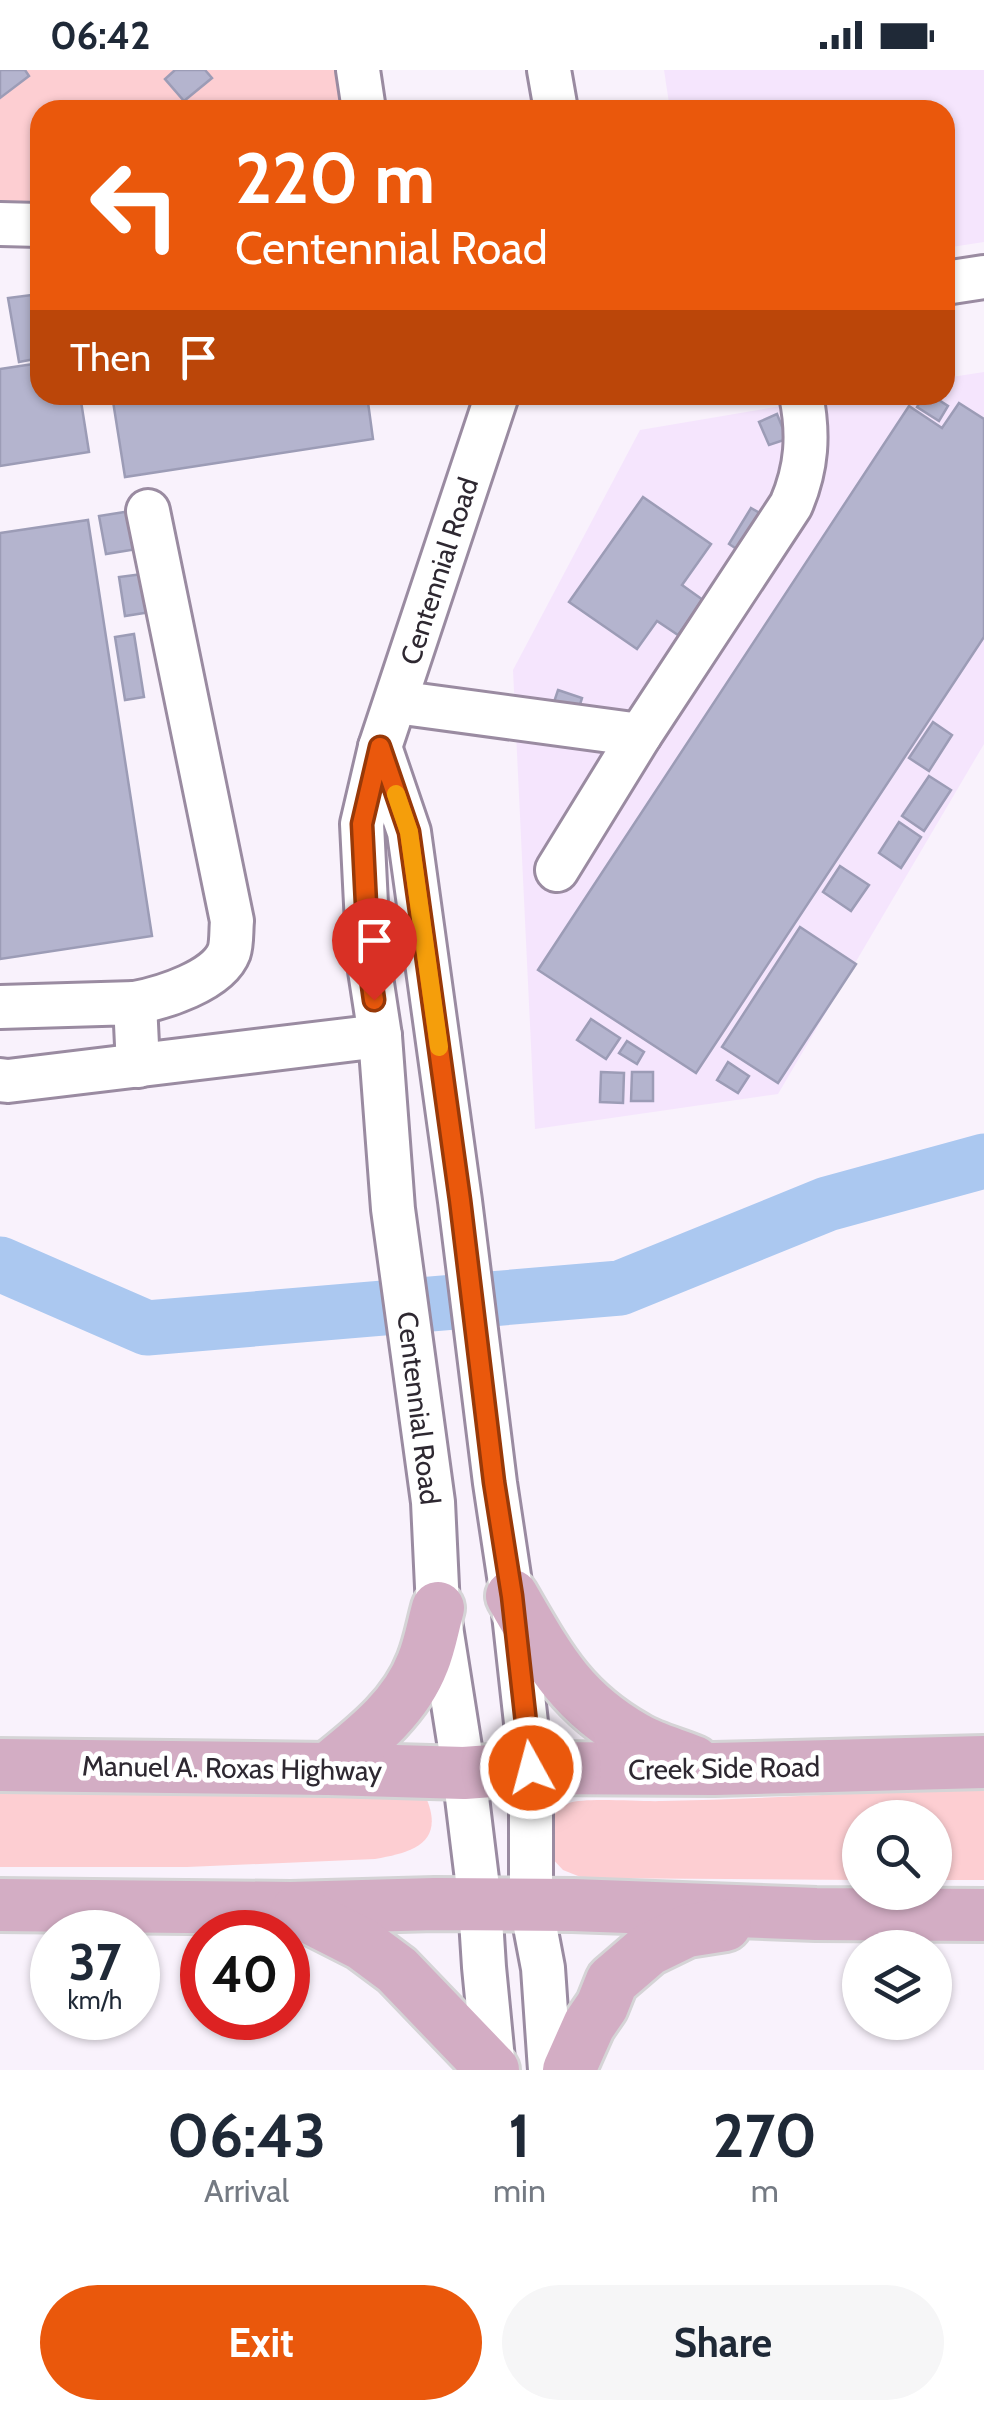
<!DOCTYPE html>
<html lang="en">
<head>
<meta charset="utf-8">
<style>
  body { margin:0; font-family:Cabin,sans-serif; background:#f6f6f7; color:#1f2937; height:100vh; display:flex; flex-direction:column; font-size:38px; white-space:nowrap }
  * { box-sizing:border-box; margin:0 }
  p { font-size:32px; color:#747a83 }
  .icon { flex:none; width:55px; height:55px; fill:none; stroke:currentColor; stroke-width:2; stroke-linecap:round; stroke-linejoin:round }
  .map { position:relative; height:2000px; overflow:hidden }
  .drawer { display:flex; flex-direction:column; background:#fff; flex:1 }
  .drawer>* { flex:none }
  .banner { position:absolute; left:30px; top:30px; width:925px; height:305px; border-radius:30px; box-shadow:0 2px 8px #0004; background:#ea580c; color:#fff; overflow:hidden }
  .controls { position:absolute; left:842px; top:1730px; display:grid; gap:20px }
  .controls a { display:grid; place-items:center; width:110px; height:110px; border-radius:50%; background:#fff; box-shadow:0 2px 8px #0004; font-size:50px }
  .speed { position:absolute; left:30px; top:1840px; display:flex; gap:20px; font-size:50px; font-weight:700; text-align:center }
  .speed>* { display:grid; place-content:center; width:130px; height:130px; border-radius:50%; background:#fff; box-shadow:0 2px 8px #0004; line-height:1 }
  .speed small { font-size:25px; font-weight:400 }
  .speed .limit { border:15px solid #d22; background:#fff; color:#111 }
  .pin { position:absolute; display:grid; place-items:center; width:85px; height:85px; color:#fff; margin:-102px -42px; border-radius:50% 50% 50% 0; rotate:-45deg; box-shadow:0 0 10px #0007 }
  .pin .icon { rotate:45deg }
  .me { position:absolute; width:110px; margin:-55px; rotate:353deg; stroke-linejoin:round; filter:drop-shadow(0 0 8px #0008) }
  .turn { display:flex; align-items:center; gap:35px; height:210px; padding:0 40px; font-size:45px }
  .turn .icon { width:130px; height:130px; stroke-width:2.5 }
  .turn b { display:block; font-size:70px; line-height:85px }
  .then { display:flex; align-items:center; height:95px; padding:0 40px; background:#0003; gap:20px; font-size:38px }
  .eta { display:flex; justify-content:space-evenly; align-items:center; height:170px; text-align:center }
  .eta b { font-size:60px; font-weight:700; line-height:70px }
  .cta { display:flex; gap:20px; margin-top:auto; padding:20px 40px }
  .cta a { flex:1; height:115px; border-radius:60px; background:#ea580c; color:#fff; font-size:40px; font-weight:700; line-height:115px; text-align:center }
  .cta a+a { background:#f6f6f7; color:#1f2937 }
  .status { display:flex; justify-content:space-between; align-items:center; height:70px; padding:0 50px; background:#fff; direction:ltr }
  .status svg { height:28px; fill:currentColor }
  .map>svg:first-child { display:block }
  .built { fill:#f5e5fd }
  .green { fill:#fdced2 }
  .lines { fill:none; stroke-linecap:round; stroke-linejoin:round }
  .river { stroke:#abc8f0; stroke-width:55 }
  .building { fill:#b4b4ce; stroke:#9c9cb6; stroke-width:2.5 }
  .minor-casing { stroke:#9a8ba1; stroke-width:48 }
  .major-casing { stroke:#d5d4d6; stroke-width:58 }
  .minor { stroke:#fff; stroke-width:42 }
  .major { stroke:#d3adc4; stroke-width:52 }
  .route-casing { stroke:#983908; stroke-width:25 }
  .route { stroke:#ea580c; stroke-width:18 }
  .slow { stroke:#f59e0b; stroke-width:18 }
  .labels { text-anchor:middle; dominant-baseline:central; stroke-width:10; stroke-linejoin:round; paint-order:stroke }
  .street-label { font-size:28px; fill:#2e2831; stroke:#fff }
</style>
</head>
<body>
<div class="status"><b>06:42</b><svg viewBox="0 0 49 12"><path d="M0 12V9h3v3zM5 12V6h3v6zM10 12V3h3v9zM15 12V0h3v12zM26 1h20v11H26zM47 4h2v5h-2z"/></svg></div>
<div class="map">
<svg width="984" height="2000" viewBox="0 0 984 2000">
  <rect width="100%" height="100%" fill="#f9f2fc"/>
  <g class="built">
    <path d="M 664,0 L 984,0 L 984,172 L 945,178 L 945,40 L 670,40 Z"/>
    <path d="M 984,302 L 984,674 L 778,1024 L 535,1059 L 513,600 L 640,360 L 846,325 L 945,325 L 945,308 Z"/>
  </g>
  <g class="green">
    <path d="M 0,0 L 348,0 L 350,40 L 40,40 L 40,155 L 0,154 Z"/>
    <path d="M 0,1709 L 425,1725 C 446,1772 415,1782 375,1789 L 187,1797 L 0,1797 Z"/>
    <path d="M 939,1719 L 984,1719 L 984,1810 L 935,1810 L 935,1748 L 860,1748 L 860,1810 L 583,1808 L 563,1800 L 549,1785 C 549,1764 546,1742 569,1733 C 585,1727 642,1732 662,1731 C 754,1729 847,1724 939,1719 Z"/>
  </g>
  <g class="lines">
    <path class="river" d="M 0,1194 L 147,1258 L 620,1218 L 827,1134 L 984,1091"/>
  </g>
  <g class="building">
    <path d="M 0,0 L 25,0 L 29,6 L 0,28 Z"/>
    <path d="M 175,0 L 205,0 L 212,8 L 184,31 L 165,9 Z"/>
    <path d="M 40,224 L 40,288 L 19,292 L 8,228 Z"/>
    <path d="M 40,293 L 40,325 L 80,325 L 89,382 L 0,396 L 0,299 Z"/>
    <path d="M 112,325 L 367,325 L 373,369 L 125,407 Z"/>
    <path d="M 924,325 L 931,325 L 948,336 L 939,351 L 917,337 Z"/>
    <path d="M 959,333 L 984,349 L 984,567 L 696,1003 L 538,900 L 909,336 L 942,358 Z"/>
    <path d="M 777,344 L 787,369 L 769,375 L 759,352 Z"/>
    <path d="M 643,427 L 711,474 L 682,515 L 703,530 L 678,565 L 657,551 L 637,579 L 569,532 Z"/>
    <path d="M 751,438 L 770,449 L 747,486 L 729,474 Z"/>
    <path d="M 131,441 L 137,479 L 106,484 L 99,446 Z"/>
    <path d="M 88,450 L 152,866 L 0,889 L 0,463 Z"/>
    <path d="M 151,503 L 157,541 L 125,546 L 119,507 Z"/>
    <path d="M 134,564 L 144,627 L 125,630 L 115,567 Z"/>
    <path d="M 558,620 L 582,628 L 577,644 L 553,635 Z"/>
    <path d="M 933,652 L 952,665 L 929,701 L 909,688 Z"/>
    <path d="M 929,706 L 951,720 L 924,761 L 902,746 Z"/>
    <path d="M 899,752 L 921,767 L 901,798 L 879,783 Z"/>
    <path d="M 840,796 L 869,815 L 851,841 L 823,822 Z"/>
    <path d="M 800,857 L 856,894 L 778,1013 L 722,977 Z"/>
    <path d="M 591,949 L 620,968 L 606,989 L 577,970 Z"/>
    <path d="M 627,971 L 644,982 L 637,994 L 619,983 Z"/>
    <path d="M 728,992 L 749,1006 L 738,1023 L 717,1010 Z"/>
    <path d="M 601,1002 L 624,1003 L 623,1033 L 600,1032 Z"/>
    <path d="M 632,1002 L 653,1002 L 653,1031 L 631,1031 Z"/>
  </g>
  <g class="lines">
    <g class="minor-casing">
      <g id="minor">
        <path d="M 358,0 L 364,40"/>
        <path d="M 549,0 L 556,40"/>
        <path d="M 0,154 L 40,155"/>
        <path d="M 945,213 L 984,207"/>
        <path d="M 396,632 L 640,665"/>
        <path d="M 380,677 L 409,762 L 460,1131 L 495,1413 L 512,1526 L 531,1698 L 531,1835 L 543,1898 L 550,2000"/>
        <path d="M 557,800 L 640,665 L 791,435 C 807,398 809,364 801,325"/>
        <path d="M 135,933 C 162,928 218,911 229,882 C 232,873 231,860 232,851 L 148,441"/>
        <path d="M 0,937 L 135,933 L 138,996"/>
        <path d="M 0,1010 L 8,1011 L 380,966"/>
        <path d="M 494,2000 L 484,1897 L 480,1834 L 464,1703 L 438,1538 L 433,1432 L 393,1139 L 380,966 L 369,894 L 362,754 L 380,677 L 497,325"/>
      </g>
    </g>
    <g class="major-casing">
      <g id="major">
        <path d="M 512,1526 C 548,1588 570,1631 635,1668 C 653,1679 675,1684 694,1692"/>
        <path d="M 0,1695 L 328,1699 L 464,1703 L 531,1698 L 714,1699 L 984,1692"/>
        <path d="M 328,1699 C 365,1669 405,1639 423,1592 C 430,1575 433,1556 438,1538"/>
        <path d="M 0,1835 L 291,1838 L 435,1834 L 573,1835 L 816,1844 L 984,1845"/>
        <path d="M 297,1841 L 362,1874 L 397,1900 L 493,2000"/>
        <path d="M 569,2000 L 589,1955 L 602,1936 L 612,1911 L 648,1880 L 687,1861 L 725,1855"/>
      </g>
    </g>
    <use href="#minor" class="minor"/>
    <use href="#major" class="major"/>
  </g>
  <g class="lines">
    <g class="route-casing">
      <path id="route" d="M 374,930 L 369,894 L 362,754 L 380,677 L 409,762 L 460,1130 L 494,1412 L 512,1526 L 531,1698"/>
    </g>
    <use href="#route" class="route"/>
    <path class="slow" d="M 396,724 L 409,762 L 439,977"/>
  </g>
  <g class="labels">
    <g class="street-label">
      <text transform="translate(439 501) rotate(-72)">Centennial Road</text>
      <text transform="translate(419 1338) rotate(83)">Centennial Road</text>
      <text transform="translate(232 1698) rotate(1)">Manuel A. Roxas Highway</text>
      <text transform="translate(724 1698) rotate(-1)">Creek Side Road</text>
    </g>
  </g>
</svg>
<div class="controls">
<a><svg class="icon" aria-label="search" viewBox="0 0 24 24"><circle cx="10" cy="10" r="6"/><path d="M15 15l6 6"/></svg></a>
<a><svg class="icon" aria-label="layers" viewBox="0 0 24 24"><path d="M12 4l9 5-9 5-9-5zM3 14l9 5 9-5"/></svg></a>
</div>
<div class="speed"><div>37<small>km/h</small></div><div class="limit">40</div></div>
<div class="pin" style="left:374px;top:930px;background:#d93025"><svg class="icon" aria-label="arrive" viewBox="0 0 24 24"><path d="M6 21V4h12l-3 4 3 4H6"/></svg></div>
<svg class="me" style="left:531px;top:1698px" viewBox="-20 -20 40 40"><circle r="17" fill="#ea580c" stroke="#fff" stroke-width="3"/><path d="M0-11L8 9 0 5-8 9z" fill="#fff"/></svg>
<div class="banner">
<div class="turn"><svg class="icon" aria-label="left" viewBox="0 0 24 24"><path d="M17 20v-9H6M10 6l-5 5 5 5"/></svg><div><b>220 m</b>Centennial Road</div></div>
<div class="then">Then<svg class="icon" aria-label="arrive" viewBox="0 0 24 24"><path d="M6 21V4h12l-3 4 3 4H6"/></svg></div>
</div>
</div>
<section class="drawer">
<div class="eta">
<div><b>06:43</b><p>Arrival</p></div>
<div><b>1</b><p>min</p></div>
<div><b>270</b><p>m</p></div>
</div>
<div class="cta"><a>Exit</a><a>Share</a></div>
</section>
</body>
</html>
